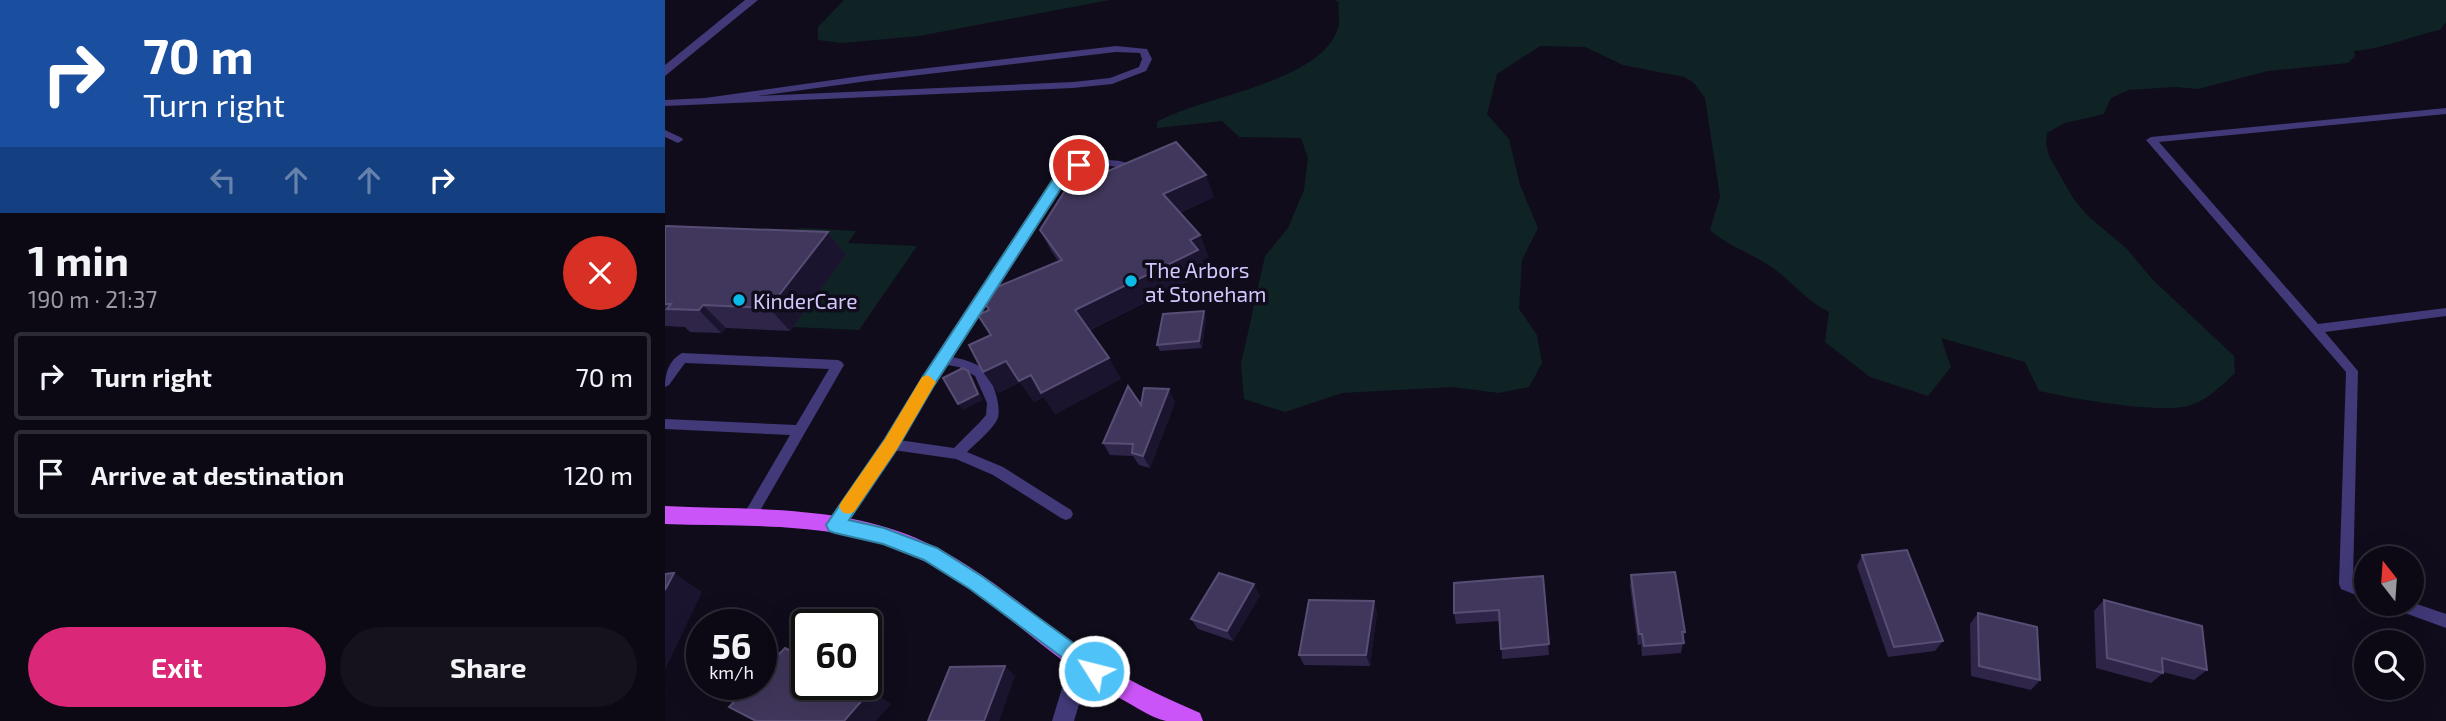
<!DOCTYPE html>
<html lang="en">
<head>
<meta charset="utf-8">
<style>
  body { margin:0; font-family:"Exo 2",sans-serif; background:#15121d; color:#f1f3f6; height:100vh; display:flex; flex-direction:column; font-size:26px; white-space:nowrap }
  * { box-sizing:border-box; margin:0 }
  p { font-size:23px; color:#9a9aa0 }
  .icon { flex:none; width:38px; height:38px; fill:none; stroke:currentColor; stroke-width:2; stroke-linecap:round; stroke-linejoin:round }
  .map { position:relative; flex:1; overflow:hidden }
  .side { display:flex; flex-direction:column; background:#0c0914; width:665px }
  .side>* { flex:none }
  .banner { background:#1a4fa0; color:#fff; overflow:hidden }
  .needle { width:46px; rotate:343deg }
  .fabs { position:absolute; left:1689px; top:546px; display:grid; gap:14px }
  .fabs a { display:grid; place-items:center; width:70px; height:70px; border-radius:50%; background:#0c0914; box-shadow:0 7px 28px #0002,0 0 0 2px #2c2a34; font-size:35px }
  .speed { position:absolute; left:21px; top:609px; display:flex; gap:14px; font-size:35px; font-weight:700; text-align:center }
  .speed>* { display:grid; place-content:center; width:91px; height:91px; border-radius:50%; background:#0c0914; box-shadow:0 7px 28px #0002,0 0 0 2px #2c2a34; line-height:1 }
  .speed small { font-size:18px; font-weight:400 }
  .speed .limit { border:4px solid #111; border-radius:10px; background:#fff; color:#111 }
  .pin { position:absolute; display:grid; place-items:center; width:60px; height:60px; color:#fff; margin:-30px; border:4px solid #fff; border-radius:50%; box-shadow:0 2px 7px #0007 }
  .me { position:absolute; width:77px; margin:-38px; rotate:306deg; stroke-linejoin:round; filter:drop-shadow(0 0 5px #0008) }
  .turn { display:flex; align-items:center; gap:24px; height:147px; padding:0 28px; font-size:32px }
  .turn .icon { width:91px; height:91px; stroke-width:2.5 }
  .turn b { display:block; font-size:49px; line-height:60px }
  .lanes { display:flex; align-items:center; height:66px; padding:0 28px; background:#0003; justify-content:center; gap:35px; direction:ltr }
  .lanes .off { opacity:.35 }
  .round { display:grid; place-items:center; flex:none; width:74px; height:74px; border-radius:37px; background:#15121d }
  .summary { display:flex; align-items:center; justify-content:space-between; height:119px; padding:0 28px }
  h1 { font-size:42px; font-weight:700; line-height:52px }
  .primary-button { display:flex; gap:14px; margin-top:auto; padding:14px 28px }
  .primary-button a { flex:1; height:80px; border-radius:42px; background:#db2777; color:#fff; font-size:28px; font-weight:700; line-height:80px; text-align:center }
  .primary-button a+a { background:#15121d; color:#f1f3f6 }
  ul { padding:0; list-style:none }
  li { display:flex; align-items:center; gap:21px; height:88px; margin:0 14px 10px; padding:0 14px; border:4px solid #2c2a34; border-radius:7px }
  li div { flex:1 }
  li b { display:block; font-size:26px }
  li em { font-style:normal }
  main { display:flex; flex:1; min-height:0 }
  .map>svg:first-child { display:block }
  .green { fill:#0f2324 }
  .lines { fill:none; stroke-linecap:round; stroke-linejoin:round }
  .lane { fill:#413978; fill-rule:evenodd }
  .street { fill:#413978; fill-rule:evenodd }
  .primary { fill:#ca54f7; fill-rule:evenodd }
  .wall { fill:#2f2549 }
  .shaded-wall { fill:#1b142e }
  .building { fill:#41375c; stroke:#584e75; stroke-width:2 }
  .route { fill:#4fc3f7; stroke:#337fa1; stroke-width:2 }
  .slow { fill:#f59e0b }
  .poi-dot { fill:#0abbe6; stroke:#100c1b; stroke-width:2.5 }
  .labels { text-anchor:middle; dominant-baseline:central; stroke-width:7; stroke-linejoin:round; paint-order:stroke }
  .poi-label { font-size:21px; fill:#d3c8fd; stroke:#100c1b; text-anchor:start }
</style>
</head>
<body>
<main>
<section class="side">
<div class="banner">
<div class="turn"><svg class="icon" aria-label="right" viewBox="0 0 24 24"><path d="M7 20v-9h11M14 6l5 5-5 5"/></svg><div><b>70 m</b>Turn right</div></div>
<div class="lanes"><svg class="icon off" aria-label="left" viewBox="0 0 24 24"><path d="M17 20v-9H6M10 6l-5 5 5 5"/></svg><svg class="icon off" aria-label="ahead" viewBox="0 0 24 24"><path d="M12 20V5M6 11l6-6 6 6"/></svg><svg class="icon off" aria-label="ahead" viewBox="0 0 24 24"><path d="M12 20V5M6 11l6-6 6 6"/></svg><svg class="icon" aria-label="right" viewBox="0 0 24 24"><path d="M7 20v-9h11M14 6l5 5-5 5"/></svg></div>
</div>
<div class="summary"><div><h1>1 min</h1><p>190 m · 21:37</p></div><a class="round" style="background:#d93025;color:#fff"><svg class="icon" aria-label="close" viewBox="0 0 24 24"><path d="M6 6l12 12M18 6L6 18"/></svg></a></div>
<ul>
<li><svg class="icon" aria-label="right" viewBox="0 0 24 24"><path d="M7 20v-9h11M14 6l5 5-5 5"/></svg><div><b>Turn right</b></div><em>70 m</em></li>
<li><svg class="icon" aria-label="arrive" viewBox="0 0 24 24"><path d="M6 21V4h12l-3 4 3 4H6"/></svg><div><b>Arrive at destination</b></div><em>120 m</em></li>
</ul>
<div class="primary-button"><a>Exit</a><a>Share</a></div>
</section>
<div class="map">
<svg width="1781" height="721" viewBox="0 0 1781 721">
  <rect width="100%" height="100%" fill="#100c1b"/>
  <g class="green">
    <path d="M 179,0 L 445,0 L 254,36 L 177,43 L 153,40 L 153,27 Z"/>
    <path d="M 670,0 L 1781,0 L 1781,22 L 1775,30 C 1746,36 1718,49 1689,51 L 1690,56 L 1683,63 L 1603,71 L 1533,89 L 1510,87 L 1463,90 L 1446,98 L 1439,114 L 1400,123 L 1382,133 L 1381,143 L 1384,156 L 1408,198 L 1423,216 L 1462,249 L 1487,279 L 1569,356 L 1570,373 C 1557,385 1544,399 1526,405 C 1498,415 1405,398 1374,391 L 1360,362 L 1276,338 L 1286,367 L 1263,396 L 1205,377 L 1160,342 L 1164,312 C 1144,303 1129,284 1112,271 C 1090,254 1065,248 1045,230 L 1055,196 L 1040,98 L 1029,83 L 1019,77 L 958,65 L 920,47 L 875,46 L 832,74 L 822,114 L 844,139 L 855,185 L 873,228 L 857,260 L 854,309 L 872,335 L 877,363 L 864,387 L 834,393 L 788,387 L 677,393 L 620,412 L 579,399 L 576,364 L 600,256 L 623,228 L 639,190 L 643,158 L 636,138 L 574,137 L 557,121 L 492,128 L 492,122 C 536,96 663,82 674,24 C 675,17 672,10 674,3 Z"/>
    <path d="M 138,228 L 191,231 L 183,243 L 252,246 L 194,330 L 128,327 L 64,239 Z"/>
  </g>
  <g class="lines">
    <g class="lane">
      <path d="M 451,46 L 482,49 L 487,59 L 481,71 L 447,84 L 408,88 L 0,106 L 0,100 L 40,98 L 203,75 ZM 451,52 L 475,53 L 477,59 L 474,67 L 445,78 L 408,82 L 93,96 L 203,81 Z"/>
      <path d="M 1781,108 L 1781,114 L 1494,142 L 1653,324 L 1781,308 L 1781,316 L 1660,332 L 1693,371 L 1688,580 L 1701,585 L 1701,599 L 1676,589 L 1674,584 L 1681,372 L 1481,140 L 1486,137 Z"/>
      <path d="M 0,130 L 17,138 L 18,140 L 13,143 L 0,137 Z"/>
      <path d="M 434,159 L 455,161 L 476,167 L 477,169 L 472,172 C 449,165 424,161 403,175 L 287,357 C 297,359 310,362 318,369 C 327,377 338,408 332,420 C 325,432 312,442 302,452 L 338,467 L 406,510 L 408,514 L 406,518 L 401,520 L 396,518 L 328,475 L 291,459 L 228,450 L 175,529 L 170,531 L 165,529 L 163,525 L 165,521 L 224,434 L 395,171 L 411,163 ZM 282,365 L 294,367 L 310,376 L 322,403 L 321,415 L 315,422 L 289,448 L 234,440 Z"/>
      <path d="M 17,353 L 173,360 L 177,362 L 179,365 L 88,523 L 83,525 L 78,523 L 76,519 L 125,435 L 0,429 L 0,419 L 131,425 L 164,369 L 20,363 L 4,385 L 0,387 C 0,373 4,360 17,353 Z"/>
      <path d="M 1746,602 L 1781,614 L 1781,628 L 1729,609 L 1727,604 L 1746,604 Z"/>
    </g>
    <g class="street">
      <path d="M 80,0 L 93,0 L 0,76 L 0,65 Z"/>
      <path d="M 416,651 L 424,655 L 427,662 L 409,721 L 387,721 L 405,662 L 408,655 Z"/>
    </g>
    <path class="primary" d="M 0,506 C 83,510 173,505 251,538 C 316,566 366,614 422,654 C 457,678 496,696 535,713 L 538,721 C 527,721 513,721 501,721 C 487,718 471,707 458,700 C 379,658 320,585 237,551 C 164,521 78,527 0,524 Z"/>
  </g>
  <g class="wall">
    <path d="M 549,197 L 514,213 L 535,235 L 543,257 L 537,260 L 542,272 L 425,330 L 456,379 L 390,414 L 379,397 L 369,402 L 355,382 L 333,393 L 326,335 L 324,310 L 394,262 L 387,252 L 375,230 Z"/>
    <path d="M 0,227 L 163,232 L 181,255 L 125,331 L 61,328 L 56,333 L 25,332 L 20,327 L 0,326 Z"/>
    <path d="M 541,317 L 537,348 L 495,351 L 492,345 Z"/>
    <path d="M 510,402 L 485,468 L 474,465 L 468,456 L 445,455 L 438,443 L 476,405 Z"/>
    <path d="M 1197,555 L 1278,641 L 1270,651 L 1223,657 L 1192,566 Z"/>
    <path d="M 966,575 L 1020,632 L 1016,653 L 977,656 L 976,644 L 973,645 L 965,586 Z"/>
    <path d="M 878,576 L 884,655 L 837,659 L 835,621 L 791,624 L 789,613 Z"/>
    <path d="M 595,595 L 568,641 L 533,629 L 526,619 Z"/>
    <path d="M 1439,600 L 1542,670 L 1529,680 L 1498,672 L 1498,673 L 1486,683 L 1431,668 L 1429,611 Z"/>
    <path d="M 712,612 L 705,666 L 639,665 L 634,655 Z"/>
    <path d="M 1313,613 L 1375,680 L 1366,690 L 1306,676 L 1305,624 Z"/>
  </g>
  <g class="shaded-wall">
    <path d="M 541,175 L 549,197 L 506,216 L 498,194 Z"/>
    <path d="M 163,232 L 181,255 L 125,331 L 104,308 Z"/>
    <path d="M 535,235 L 543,257 L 537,260 L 542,272 L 422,331 L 410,310 L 525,240 Z"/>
    <path d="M 38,305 L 61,328 L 56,333 L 34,310 Z"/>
    <path d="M 539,311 L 541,317 L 537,348 L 534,341 Z"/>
    <path d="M 444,358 L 456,379 L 390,414 L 379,397 L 369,402 L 355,382 L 333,393 L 318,372 L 341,361 L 366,375 Z"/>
    <path d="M 303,371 L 308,378 L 318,400 L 298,410 L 293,404 Z"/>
    <path d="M 504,389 L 510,402 L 485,468 L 478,456 Z"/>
    <path d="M 9,573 L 37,592 L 0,670 L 0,585 Z"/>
    <path d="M 589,584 L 595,595 L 568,641 L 562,631 Z"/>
    <path d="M 709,601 L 712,612 L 705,666 L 701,655 Z"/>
    <path d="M 340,666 L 350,676 L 334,721 L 319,721 Z"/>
    <path d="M 206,690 L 226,704 L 211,721 L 179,721 Z"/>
  </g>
  <g class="building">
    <path d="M 511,142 L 541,175 L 498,194 L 535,235 L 525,240 L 533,250 L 410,310 L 444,358 L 376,393 L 366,375 L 354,381 L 341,361 L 318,372 L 304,345 L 326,335 L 313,315 L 324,310 L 315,294 L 397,260 L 375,230 L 401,189 Z"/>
    <path d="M 1,226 L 163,232 L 104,308 L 38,305 L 34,310 L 2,309 L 6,304 L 0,304 L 0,227 Z"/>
    <path d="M 539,311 L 534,341 L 492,345 L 498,314 Z"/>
    <path d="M 298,368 L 303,371 L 313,394 L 293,404 L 278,378 Z"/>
    <path d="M 463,386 L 476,405 L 479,388 L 504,389 L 478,456 L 467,453 L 468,444 L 438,443 Z"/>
    <path d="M 1242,550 L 1278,641 L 1229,647 L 1197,555 Z"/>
    <path d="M 1010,572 L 1020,632 L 1017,632 L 1019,643 L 979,646 L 977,634 L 974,634 L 966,575 Z"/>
    <path d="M 9,573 L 0,590 L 0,574 Z"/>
    <path d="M 554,573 L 589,584 L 562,631 L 526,619 Z"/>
    <path d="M 878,576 L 884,644 L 836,649 L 834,610 L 789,613 L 789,583 Z"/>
    <path d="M 644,600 L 709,601 L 701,655 L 634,655 Z"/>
    <path d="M 1439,600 L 1537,626 L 1542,670 L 1497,658 L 1498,673 L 1442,658 Z"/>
    <path d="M 1313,613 L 1372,627 L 1375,680 L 1314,666 Z"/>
    <path d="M 120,648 L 142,659 L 142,684 L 194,684 L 206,690 L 179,721 L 91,721 L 64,707 L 86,684 L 96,684 L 96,673 Z"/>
    <path d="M 340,666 L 319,721 L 263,721 L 285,667 Z"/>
  </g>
  <path class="route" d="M 414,161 L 421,165 L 404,176 L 268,387 L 232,449 L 184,520 L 219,528 L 272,548 L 318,577 L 437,664 L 440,671 L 437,678 L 429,681 L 305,589 L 259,560 L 218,544 L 170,533 L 164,531 L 161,525 L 220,439 L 257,378 L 394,170 Z"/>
  <path class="slow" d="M 263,375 L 271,382 L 232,449 L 189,512 L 183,514 L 177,512 L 174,506 L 177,501 L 220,439 L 257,377 Z"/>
  <g class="poi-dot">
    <circle cx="466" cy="281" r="7"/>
    <circle cx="74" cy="300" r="7"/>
  </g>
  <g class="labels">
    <g class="poi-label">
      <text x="480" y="269">The Arbors<tspan x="480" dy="24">at Stoneham</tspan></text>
      <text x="88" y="300">KinderCare</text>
    </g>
  </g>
</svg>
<div class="fabs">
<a><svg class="needle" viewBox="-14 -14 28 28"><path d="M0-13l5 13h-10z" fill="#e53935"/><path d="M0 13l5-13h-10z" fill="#9a9aa0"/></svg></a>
<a><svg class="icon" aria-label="search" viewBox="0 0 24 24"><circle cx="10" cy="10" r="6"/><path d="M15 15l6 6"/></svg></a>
</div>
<div class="speed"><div>56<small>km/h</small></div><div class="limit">60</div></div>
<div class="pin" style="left:414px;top:165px;background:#d93025"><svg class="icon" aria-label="arrive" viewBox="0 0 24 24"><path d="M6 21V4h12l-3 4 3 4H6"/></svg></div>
<svg class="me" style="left:429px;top:671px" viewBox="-20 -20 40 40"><circle r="17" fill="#4fc3f7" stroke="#fff" stroke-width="3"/><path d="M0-11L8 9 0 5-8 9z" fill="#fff"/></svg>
</div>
</main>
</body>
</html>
